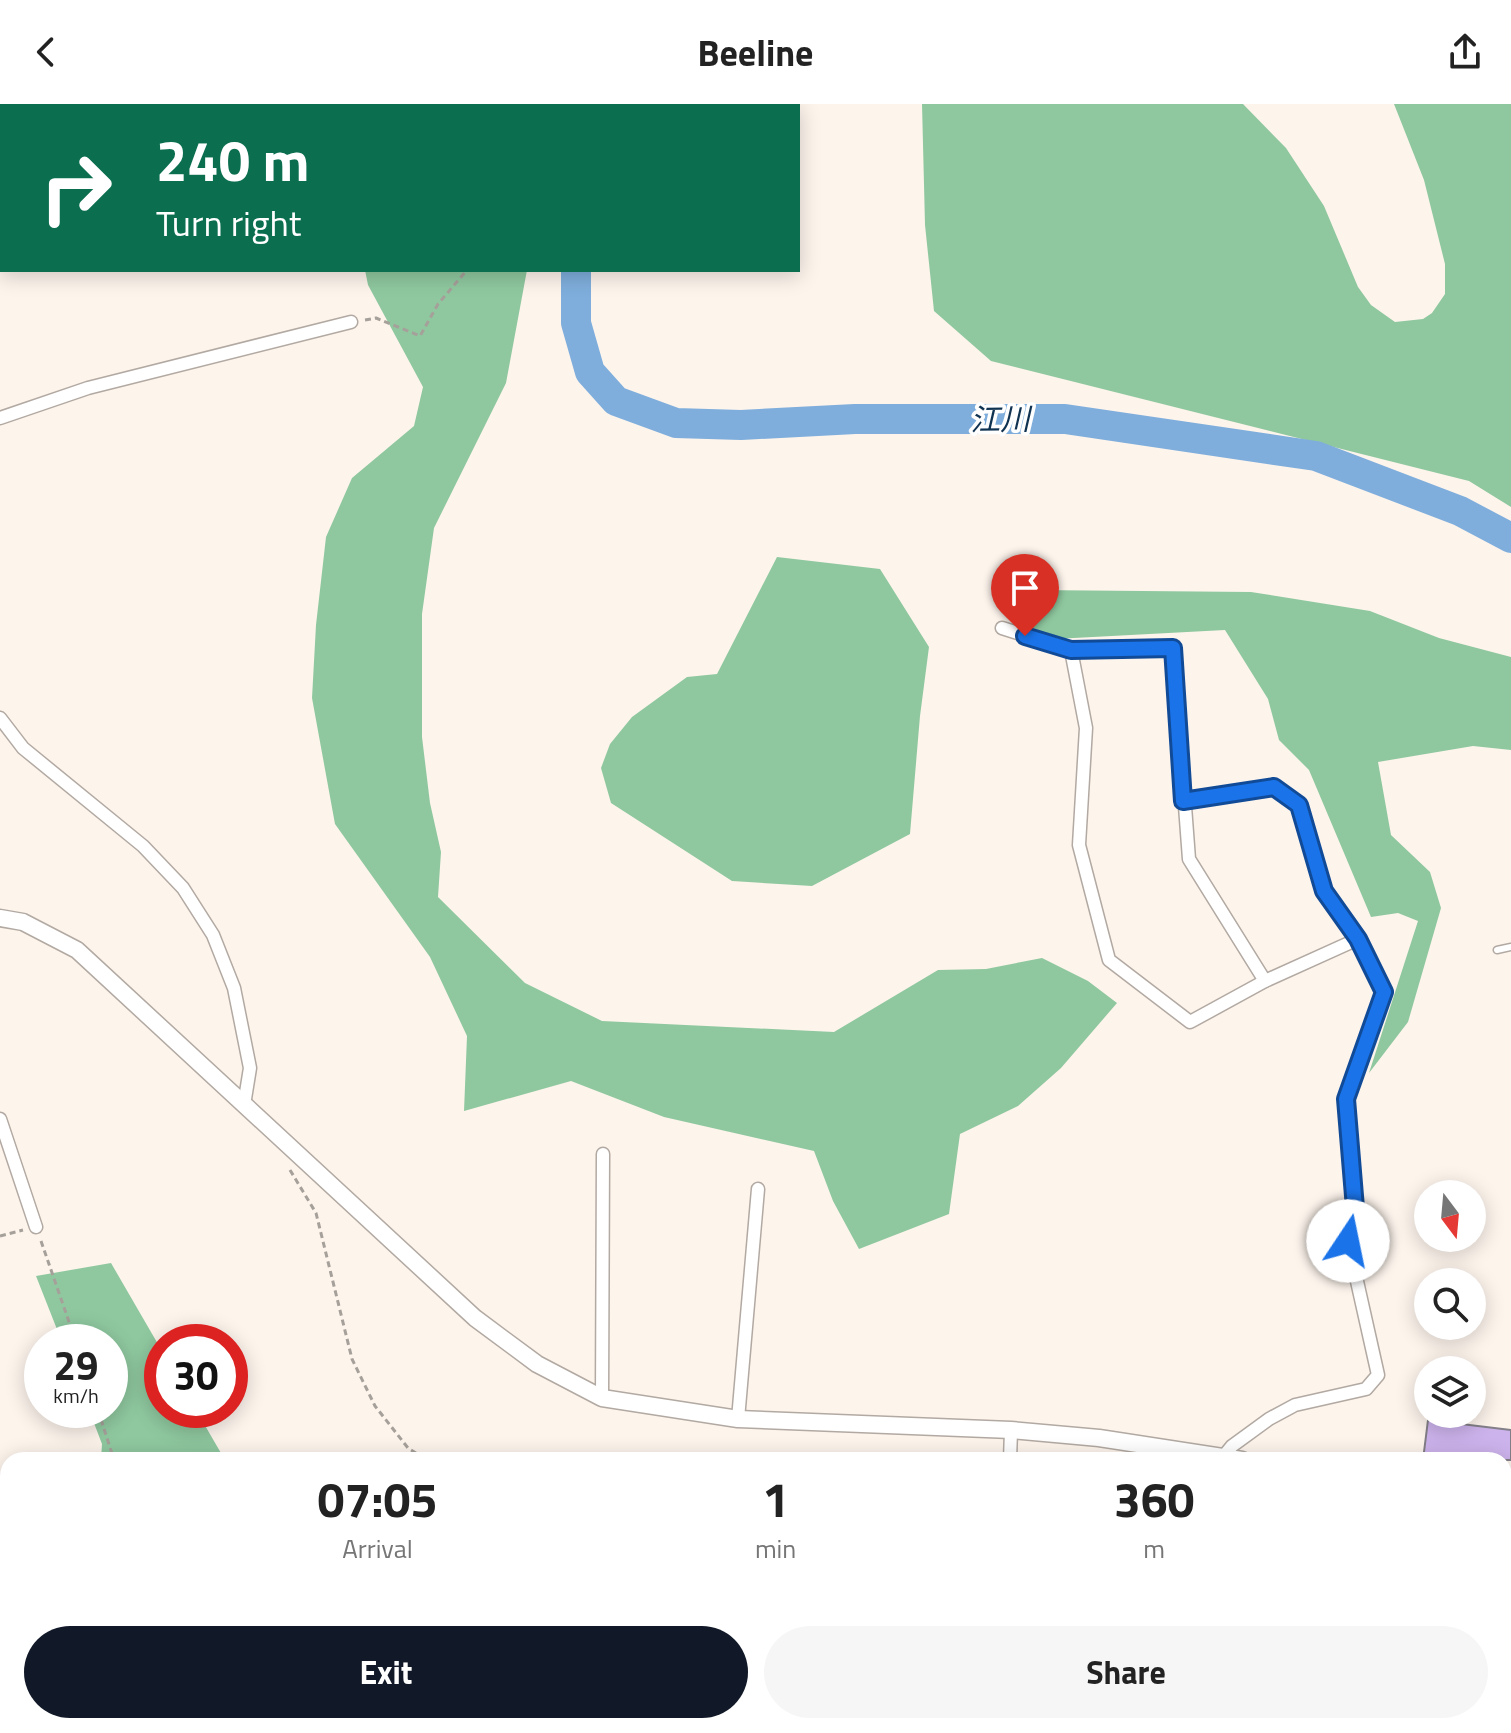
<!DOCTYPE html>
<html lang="en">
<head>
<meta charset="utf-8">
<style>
  body { margin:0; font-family:"Titillium Web","Noto Sans JP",sans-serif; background:#f6f6f6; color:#222; height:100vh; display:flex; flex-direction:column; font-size:30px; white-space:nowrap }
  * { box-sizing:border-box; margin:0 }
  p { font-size:26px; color:#767676 }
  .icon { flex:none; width:44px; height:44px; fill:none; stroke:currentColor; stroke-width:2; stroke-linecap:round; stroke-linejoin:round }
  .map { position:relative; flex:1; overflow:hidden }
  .panel { position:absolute; left:0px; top:1348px; width:1512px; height:282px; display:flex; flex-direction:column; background:#fff; border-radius:24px 24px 0 0; box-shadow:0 4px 20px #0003 }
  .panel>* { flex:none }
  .hud { position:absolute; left:0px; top:0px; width:800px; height:168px; box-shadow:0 4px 20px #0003; background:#0b6e4f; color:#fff; overflow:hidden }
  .needle { width:52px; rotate:164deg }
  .fabs { position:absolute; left:1414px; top:1076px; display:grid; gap:16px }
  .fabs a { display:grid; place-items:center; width:72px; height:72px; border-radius:50%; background:#fff; box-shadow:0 4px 20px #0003; font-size:40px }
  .speed { position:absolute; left:24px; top:1220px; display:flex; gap:16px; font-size:40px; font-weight:700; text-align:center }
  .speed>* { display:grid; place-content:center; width:104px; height:104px; border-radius:50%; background:#fff; box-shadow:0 4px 20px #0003; line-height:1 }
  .speed small { font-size:20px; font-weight:400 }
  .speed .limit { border:12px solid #d22; background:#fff; color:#111 }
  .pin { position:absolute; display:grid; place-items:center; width:68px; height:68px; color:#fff; margin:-82px -34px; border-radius:50% 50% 50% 0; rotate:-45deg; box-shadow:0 0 8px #0007 }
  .pin .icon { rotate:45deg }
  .me { position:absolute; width:88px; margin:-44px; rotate:11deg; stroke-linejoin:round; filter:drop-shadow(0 0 6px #0008) }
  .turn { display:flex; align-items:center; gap:28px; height:168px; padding:0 24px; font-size:36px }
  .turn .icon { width:104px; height:104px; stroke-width:2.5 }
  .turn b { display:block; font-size:56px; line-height:68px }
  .eta { display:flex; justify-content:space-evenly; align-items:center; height:136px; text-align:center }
  .eta b { font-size:48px; font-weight:700; line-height:56px }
  .action { display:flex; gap:16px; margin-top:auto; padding:16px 24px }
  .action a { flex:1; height:92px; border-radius:48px; background:#111827; color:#fff; font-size:32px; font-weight:700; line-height:92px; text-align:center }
  .action a+a { background:#f6f6f6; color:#222 }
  header { display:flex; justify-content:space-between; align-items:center; height:104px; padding:0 24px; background:#fff; font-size:36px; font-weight:700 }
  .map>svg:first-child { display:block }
  .forest { fill:#8fc89f }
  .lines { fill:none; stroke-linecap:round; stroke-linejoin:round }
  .river { stroke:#7faedc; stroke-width:30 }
  .building { fill:#cdb3ec; stroke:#837f88; stroke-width:2 }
  .service-casing { stroke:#b2a9a2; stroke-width:9 }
  .minor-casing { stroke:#b2a9a2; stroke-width:15 }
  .tertiary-casing { stroke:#b2a9a2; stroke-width:19 }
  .path { stroke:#a6a09a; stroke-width:3; stroke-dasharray:6 4; stroke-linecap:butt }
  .service { stroke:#fff; stroke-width:6 }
  .minor { stroke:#fff; stroke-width:12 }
  .tertiary { stroke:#fff; stroke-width:16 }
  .rail { stroke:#5b5753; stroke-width:5; stroke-dasharray:4 8; stroke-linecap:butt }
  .route-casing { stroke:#114b97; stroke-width:20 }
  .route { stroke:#1a73e8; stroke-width:14 }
  .labels { text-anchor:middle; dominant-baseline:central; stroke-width:7; stroke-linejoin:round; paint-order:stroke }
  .water-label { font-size:30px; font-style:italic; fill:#103352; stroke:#fff }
</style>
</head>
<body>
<header><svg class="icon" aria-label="back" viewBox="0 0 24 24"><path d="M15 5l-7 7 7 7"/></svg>Beeline<svg class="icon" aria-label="share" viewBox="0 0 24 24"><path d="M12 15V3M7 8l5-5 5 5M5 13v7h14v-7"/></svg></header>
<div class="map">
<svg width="1511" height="1629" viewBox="0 0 1511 1629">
  <rect width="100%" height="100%" fill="#fdf4ec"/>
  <g class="forest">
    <path d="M 348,0 L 539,0 L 540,2 L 349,2 Z"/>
    <path d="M 922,0 L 1243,0 L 1286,44 L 1324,102 L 1358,183 L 1371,201 L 1395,218 L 1423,215 L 1432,209 L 1445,190 L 1445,160 L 1424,76 L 1394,0 L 1511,0 L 1511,403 L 1469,377 L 991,257 L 934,207 L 925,121 Z"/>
    <path d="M 365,166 L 527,166 L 506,279 L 434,424 L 422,510 L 422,633 L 430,699 L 441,748 L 438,793 L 525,879 L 602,917 L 834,928 L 938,866 L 986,865 L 1042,854 L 1088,877 L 1117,899 L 1061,964 L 1018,1002 L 960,1030 L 949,1110 L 859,1145 L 833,1097 L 814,1047 L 664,1013 L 571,977 L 464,1007 L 467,932 L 430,853 L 335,720 L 312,594 L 316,521 L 326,433 L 352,374 L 414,322 L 423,283 L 368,181 Z"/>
    <path d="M 777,453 L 880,465 L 929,543 L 920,612 L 910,730 L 812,782 L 732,777 L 611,699 L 601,664 L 610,640 L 632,613 L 687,573 L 717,570 Z"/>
    <path d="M 1034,486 L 1251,488 L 1370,507 L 1439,534 L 1511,553 L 1511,646 L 1473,642 L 1378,658 L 1391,731 L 1430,768 L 1441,804 L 1408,918 L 1369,969 L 1418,817 L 1398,809 L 1371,813 L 1309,666 L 1279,636 L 1268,595 L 1225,526 L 1055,535 L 1022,519 Z"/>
    <path d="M 111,1159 L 162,1247 L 162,1306 L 196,1306 L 225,1356 L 101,1356 L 102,1340 L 89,1306 L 110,1306 L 110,1238 L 62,1238 L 36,1172 Z"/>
    <path d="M 1362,1622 L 1399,1622 L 1392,1629 L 1357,1629 Z"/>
  </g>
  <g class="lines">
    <g class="river">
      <path d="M 562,0 L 562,2"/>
      <path d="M 576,166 L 576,219 L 590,268 L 616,297 L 676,319 L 741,321 L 855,315 L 1065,315 L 1316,352 L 1460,407 L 1511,434"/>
    </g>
  </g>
  <path class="building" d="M 1428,1316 L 1511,1326 L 1511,1356 L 1423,1356 Z"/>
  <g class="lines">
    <g class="service-casing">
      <path id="service" d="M 1497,846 L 1511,843"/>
    </g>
    <g class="minor-casing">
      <g id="minor">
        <path d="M 0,314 L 88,284 L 351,218"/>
        <path d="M 1002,524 L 1071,546 L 1173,544 L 1189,755 L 1265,877"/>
        <path d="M 1071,546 L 1086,624 L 1079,741 L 1109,856 L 1190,918 L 1265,877 L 1358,835"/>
        <path d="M 0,614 L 23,644 L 143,742 L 183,784 L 213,831 L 234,884 L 250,964 L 244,1001"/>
        <path d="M 1183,697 L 1274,683 L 1299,701 L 1324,787 L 1358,835 L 1384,888 L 1346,995 L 1356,1116 L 1348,1137 L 1378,1271 L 1366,1285 L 1295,1301 L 1269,1315 L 1232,1342 L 1223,1353"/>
        <path d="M 0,1015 L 36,1123"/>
        <path d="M 602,1294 L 603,1050"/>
        <path d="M 738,1315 L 758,1085"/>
        <path d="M 1010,1356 L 1011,1326"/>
        <path d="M 0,1516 L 8,1535"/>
        <path d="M 46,1622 L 49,1629"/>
      </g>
    </g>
    <g class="tertiary-casing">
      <g id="tertiary">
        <path d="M 0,814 L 23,818 L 77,846 L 475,1214 L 537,1260 L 602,1294 L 738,1315 L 1011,1326 L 1099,1334 L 1242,1356"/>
        <path d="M 1504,1403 L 1511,1404"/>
      </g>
    </g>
    <g class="path">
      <path d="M 497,0 L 498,2"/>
      <path d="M 365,216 L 376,214 L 420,232 L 438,200 L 467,166"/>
      <path d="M 290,1066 L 316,1109 L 352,1255 L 375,1302 L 408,1344 L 427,1356"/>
      <path d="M 0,1132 L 23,1126"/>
      <path d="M 41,1137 L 76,1238"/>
      <path d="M 98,1306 L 114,1356"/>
      <path d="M 739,1622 L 742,1629"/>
      <path d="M 1092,1622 L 1100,1629"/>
    </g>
    <use href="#service" class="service"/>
    <use href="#minor" class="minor"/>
    <use href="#tertiary" class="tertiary"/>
    <path class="rail" d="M 585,1629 L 651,1623 L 755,1629"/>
  </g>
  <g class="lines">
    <g class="route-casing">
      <path id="route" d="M 1025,532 L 1071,546 L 1173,544 L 1183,697 L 1274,683 L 1299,701 L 1324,787 L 1358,835 L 1384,888 L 1346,995 L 1356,1116 L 1348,1137"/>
    </g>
    <use href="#route" class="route"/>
  </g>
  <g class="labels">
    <g class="water-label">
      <text transform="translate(1000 315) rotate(-1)">江川</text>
    </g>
  </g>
</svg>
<div class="fabs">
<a><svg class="needle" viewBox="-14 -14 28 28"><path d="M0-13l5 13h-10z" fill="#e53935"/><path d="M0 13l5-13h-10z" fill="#767676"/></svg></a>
<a><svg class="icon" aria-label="search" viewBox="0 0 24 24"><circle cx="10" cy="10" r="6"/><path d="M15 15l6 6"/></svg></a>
<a><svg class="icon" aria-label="layers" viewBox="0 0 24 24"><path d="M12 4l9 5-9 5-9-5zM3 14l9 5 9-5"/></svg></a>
</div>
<div class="speed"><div>29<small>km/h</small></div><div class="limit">30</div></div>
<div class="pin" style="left:1025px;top:532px;background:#d93025"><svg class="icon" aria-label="arrive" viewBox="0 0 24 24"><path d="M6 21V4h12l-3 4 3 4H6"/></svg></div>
<svg class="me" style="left:1348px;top:1137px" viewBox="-20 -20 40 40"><circle r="19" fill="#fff"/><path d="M0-13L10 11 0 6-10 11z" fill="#1a73e8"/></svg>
<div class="hud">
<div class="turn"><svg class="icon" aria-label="right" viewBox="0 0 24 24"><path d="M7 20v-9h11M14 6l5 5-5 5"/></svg><div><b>240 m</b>Turn right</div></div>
</div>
<section class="panel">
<div class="eta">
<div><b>07:05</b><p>Arrival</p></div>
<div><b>1</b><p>min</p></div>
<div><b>360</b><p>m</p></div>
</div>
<div class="action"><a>Exit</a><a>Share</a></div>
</section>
</div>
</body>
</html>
